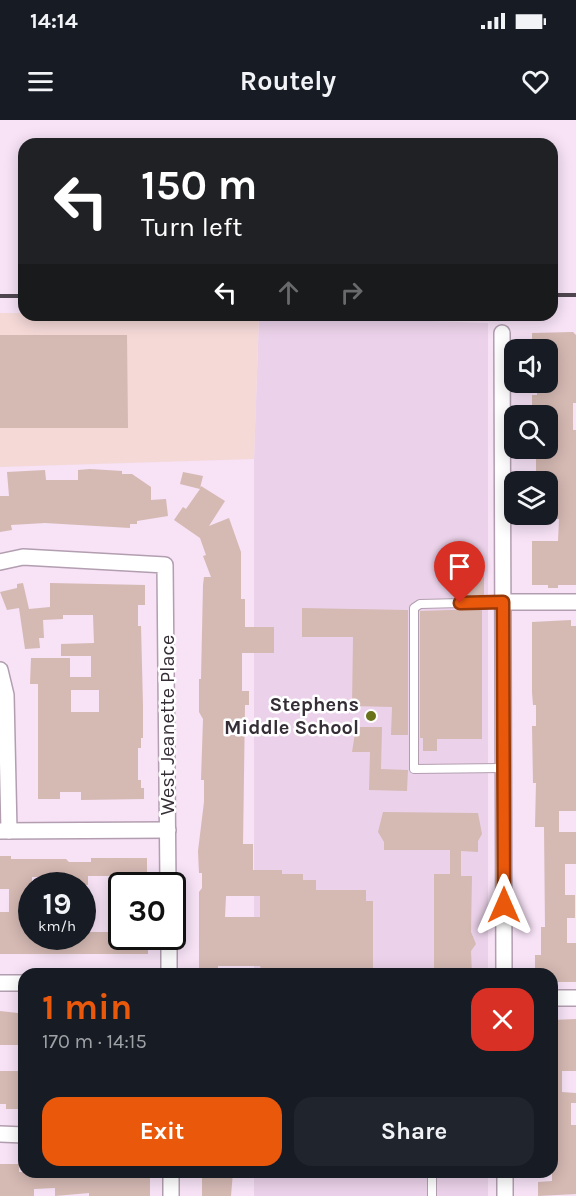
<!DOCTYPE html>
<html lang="en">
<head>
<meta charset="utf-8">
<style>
  body { margin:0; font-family:Karla,sans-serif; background:#20242c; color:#f1f3f6; height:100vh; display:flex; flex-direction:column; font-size:22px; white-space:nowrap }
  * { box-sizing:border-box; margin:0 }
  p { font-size:20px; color:#9ea1a6 }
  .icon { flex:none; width:33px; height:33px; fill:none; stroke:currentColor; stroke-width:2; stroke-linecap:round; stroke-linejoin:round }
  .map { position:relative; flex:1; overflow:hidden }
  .drawer { position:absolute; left:18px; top:848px; width:540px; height:210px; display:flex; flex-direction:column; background:#171b24; border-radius:18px; box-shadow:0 3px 15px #0003 }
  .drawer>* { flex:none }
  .guide { position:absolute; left:18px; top:18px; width:540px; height:183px; border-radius:18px; box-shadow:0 3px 15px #0003; background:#202124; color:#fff; overflow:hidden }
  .tools { position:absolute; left:504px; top:219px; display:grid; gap:12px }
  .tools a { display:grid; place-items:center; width:54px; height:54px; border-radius:12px; background:#171b24; box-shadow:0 3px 15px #0003; font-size:30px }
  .speed { position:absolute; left:18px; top:752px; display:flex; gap:12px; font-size:30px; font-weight:700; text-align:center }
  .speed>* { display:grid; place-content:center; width:78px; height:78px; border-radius:50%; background:#171b24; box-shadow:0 3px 15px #0003; line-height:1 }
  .speed small { font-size:15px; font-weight:400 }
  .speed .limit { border:3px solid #111; border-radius:9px; background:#fff; color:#111 }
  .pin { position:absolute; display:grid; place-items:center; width:51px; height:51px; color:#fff; margin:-62px -26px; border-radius:50% 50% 50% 0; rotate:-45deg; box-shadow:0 0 6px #0007 }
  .pin .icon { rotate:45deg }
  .me { position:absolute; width:66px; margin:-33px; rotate:0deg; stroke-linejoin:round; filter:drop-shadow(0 0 4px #0008) }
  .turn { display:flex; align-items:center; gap:21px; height:126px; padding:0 24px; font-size:27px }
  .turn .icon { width:78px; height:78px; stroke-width:2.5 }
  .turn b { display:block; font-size:42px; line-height:51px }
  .lanes { display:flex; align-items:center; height:57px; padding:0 24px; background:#0003; justify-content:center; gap:30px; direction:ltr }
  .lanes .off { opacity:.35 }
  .round { display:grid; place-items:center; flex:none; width:63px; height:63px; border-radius:18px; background:#20242c }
  .headline { display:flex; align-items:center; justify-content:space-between; height:102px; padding:0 24px }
  h1 { font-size:36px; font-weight:700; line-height:45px; color:#ea580c }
  .action { display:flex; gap:12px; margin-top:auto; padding:12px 24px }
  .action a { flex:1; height:69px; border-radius:18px; background:#ea580c; color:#fff; font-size:24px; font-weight:700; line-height:69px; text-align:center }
  .action a+a { background:#20242c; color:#f1f3f6 }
  .status { display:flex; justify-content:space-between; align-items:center; height:42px; padding:0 30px; background:#171b24; direction:ltr }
  .status svg { height:16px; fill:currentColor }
  header { display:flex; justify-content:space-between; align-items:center; height:78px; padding:0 24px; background:#171b24; font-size:27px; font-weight:700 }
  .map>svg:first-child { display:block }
  .built { fill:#ebd2ea }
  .industrial { fill:#f4d9d7 }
  .building { fill:#d5b9b3; fill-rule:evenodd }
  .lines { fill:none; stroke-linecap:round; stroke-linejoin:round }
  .service-casing { stroke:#b29eb0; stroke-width:10 }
  .minor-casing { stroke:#b29eb0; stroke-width:18 }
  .service { stroke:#fff; stroke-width:8 }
  .minor { stroke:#fff; stroke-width:15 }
  .rail { stroke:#4f464f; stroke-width:4 }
  .route-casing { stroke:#983908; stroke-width:15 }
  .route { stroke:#ea580c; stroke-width:10 }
  .poi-dot { fill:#697119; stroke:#fff; stroke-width:2 }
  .labels { text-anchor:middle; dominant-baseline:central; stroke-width:5; stroke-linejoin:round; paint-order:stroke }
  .poi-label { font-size:20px; font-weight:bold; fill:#362e36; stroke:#fff; text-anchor:end }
  .street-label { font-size:20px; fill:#362e36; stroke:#fff }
</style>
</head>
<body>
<div class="status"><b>14:14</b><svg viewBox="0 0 49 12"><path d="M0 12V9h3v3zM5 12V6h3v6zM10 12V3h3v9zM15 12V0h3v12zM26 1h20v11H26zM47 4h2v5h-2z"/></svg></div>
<header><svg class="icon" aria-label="menu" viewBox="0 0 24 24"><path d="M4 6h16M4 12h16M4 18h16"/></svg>Routely<svg class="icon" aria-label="heart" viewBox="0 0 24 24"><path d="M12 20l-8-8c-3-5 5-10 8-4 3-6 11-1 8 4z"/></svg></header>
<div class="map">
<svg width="576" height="1076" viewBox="0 0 576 1076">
  <rect width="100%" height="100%" fill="#f7e2f6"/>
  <g class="built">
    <path d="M 259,195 L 488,203 L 488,853 L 254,854 L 254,339 Z"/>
    <rect x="254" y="1052" width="234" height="24"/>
  </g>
  <path class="industrial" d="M 0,193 L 259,195 L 254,339 L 0,347 Z"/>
  <g class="building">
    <path d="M 573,212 L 576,215 L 576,283 L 573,283 L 573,310 L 576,310 L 576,465 L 558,465 L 558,468 L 548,468 L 548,465 L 532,465 L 532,421 L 558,421 L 559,399 L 548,399 L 548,362 L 536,362 L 536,336 L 548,335 L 548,295 L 543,295 L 543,289 L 532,289 L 532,275 L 537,275 L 537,262 L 548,262 L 548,230 L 532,230 L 532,213 Z"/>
    <path d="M 0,215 L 127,215 L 128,308 L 0,308 Z"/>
    <path d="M 90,349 L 122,351 L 122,354 L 132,354 L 151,367 L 151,380 L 166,379 L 168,396 L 137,401 L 137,404 L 130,404 L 130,408 L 45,403 L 11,405 L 12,410 L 0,412 L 0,376 L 9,376 L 7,352 L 45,350 L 46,360 L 78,360 L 78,350 Z"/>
    <path d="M 183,352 L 203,356 L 200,368 L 201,366 L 225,381 L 209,406 L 229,398 L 241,432 L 241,479 L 245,479 L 245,507 L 274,507 L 274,533 L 242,533 L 242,571 L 249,571 L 249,585 L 245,585 L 243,724 L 253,724 L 253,750 L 282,750 L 282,754 L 303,754 L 303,760 L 316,760 L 316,770 L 366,770 L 366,781 L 373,781 L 373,854 L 263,854 L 260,846 L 218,846 L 218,854 L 199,854 L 199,772 L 202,768 L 202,753 L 199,753 L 198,731 L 204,682 L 204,660 L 201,660 L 203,599 L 199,592 L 199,559 L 201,559 L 203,465 L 204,457 L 211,457 L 203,436 L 206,435 L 200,418 L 174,400 L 183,387 L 186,389 L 200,369 L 180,364 ZM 226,776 L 260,776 L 260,797 L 225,797 Z"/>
    <path d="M 455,445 L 484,445 L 484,475 L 454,477 Z"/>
    <path d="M 23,463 L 29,489 L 50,487 L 50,463 L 145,465 L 145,485 L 138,485 L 138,506 L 141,506 L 143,586 L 143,618 L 141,618 L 141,628 L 138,628 L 138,660 L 141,660 L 141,668 L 144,668 L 144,679 L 81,680 L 81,672 L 60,672 L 60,679 L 38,679 L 38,564 L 30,564 L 31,538 L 70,538 L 70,557 L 91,557 L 91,536 L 61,536 L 61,524 L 94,523 L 93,495 L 63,495 L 63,499 L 43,500 L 44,518 L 39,518 L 40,528 L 25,529 L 19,488 L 7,490 L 0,472 L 17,468 L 17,464 ZM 71,570 L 99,570 L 99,592 L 71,592 Z"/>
    <path d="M 302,488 L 408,490 L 408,615 L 391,615 L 392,587 L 352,586 L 353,517 L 302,517 Z"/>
    <path d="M 482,489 L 482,619 L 437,619 L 437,631 L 423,631 L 423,618 L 420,618 L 420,491 Z"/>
    <path d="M 571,500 L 571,506 L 576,506 L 576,691 L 559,691 L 559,712 L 576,712 L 576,744 L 565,744 L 565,775 L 575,775 L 575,798 L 567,798 L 567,823 L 576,823 L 576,862 L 552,862 L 552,854 L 535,854 L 535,835 L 541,835 L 541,807 L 545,807 L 544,707 L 535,707 L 536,663 L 533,663 L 532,606 L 536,606 L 536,585 L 533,585 L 532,572 L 532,502 Z"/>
    <path d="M 356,607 L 382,607 L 381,649 L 408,650 L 407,671 L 369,670 L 370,632 L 352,632 Z"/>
    <path d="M 383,692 L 478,693 L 482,714 L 478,721 L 478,732 L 461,731 L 461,756 L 472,756 L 471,812 L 476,824 L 471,831 L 472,854 L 434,854 L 434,754 L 450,754 L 450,730 L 384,730 L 384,722 L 378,712 Z"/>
    <path d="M 0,736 L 11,736 L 11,739 L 66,739 L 69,742 L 91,742 L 91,738 L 147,738 L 147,765 L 122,765 L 122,816 L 148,816 L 148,834 L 0,834 L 0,792 L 9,792 L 9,769 L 0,769 ZM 88,756 L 111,756 L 109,812 L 82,812 L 82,816 L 32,816 L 32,757 L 57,757 L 57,765 L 88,765 Z"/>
    <path d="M 0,891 L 18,893 L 18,925 L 0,925 Z"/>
    <path d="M 576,899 L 576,951 L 562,951 L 562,972 L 576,973 L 576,983 L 571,983 L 571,1005 L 576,1005 L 576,1074 L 538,1076 L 538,1062 L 552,1061 L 552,900 Z"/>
    <path d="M 0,951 L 20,951 L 19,989 L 6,989 L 6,984 L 0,984 Z"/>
    <path d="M 0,1044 L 19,1044 L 19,1052 L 147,1052 L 150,1054 L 150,1076 L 89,1076 L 89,1073 L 55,1076 L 55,1068 L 34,1069 L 34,1076 L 0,1076 Z"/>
    <path d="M 202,1052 L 233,1052 L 231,1076 L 202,1076 Z"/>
  </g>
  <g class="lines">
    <g class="service-casing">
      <g id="service">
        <path d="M 503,482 L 420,484 L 414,488 L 414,649 L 503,648"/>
        <path d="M 432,1076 L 432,1052"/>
      </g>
    </g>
    <g class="minor-casing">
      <g id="minor">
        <path d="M 502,213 L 504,854"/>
        <path d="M 0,442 L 23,437 L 165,445 L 168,765"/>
        <path d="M 503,482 L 576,482"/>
        <path d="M 0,550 L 6,575 L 9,711"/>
        <path d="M 0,711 L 168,710"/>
        <path d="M 169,816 L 169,854"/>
        <path d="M 0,863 L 24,863"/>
        <path d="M 552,878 L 576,878"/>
        <path d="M 0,1014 L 24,1015"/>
        <path d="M 171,1052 L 171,1076"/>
        <path d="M 505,1052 L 505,1076"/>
      </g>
    </g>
    <use href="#service" class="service"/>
    <use href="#minor" class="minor"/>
    <g class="rail">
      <path d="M 552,175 L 576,175"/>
      <path d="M 0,176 L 24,176"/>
    </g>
  </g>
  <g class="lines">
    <g class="route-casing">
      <path id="route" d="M 460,483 L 503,482 L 504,785"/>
    </g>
    <use href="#route" class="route"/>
  </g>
  <circle class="poi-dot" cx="371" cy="596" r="6"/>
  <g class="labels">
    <g class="poi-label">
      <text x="359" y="584">Stephens<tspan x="359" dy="23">Middle School</tspan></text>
    </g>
    <g class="street-label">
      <text transform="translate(167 605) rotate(-90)">West Jeanette Place</text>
    </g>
  </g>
</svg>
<div class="tools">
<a><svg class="icon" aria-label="sound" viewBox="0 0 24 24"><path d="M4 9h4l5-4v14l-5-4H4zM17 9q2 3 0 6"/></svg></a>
<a><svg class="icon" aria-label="search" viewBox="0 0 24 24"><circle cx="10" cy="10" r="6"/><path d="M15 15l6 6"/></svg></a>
<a><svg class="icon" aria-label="layers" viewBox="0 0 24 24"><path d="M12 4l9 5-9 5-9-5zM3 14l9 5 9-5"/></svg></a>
</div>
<div class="speed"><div>19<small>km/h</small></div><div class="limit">30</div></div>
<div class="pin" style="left:460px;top:483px;background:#d93025"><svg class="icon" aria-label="arrive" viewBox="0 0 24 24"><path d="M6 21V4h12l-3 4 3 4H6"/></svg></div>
<svg class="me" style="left:504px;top:785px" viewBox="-20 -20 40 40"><path d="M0-17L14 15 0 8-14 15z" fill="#ea580c" stroke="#fff" stroke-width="4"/></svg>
<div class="guide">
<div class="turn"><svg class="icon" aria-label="left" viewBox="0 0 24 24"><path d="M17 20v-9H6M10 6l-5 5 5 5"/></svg><div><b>150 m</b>Turn left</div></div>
<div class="lanes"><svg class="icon" aria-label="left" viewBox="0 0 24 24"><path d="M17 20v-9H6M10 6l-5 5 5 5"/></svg><svg class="icon off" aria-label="ahead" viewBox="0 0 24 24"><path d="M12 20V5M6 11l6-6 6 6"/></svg><svg class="icon off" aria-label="right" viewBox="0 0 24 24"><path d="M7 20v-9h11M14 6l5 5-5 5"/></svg></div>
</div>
<section class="drawer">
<div class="headline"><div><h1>1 min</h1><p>170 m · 14:15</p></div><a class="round" style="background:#d93025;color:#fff"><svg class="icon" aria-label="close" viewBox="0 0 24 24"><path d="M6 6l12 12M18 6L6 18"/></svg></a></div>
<div class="action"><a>Exit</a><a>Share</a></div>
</section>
</div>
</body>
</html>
